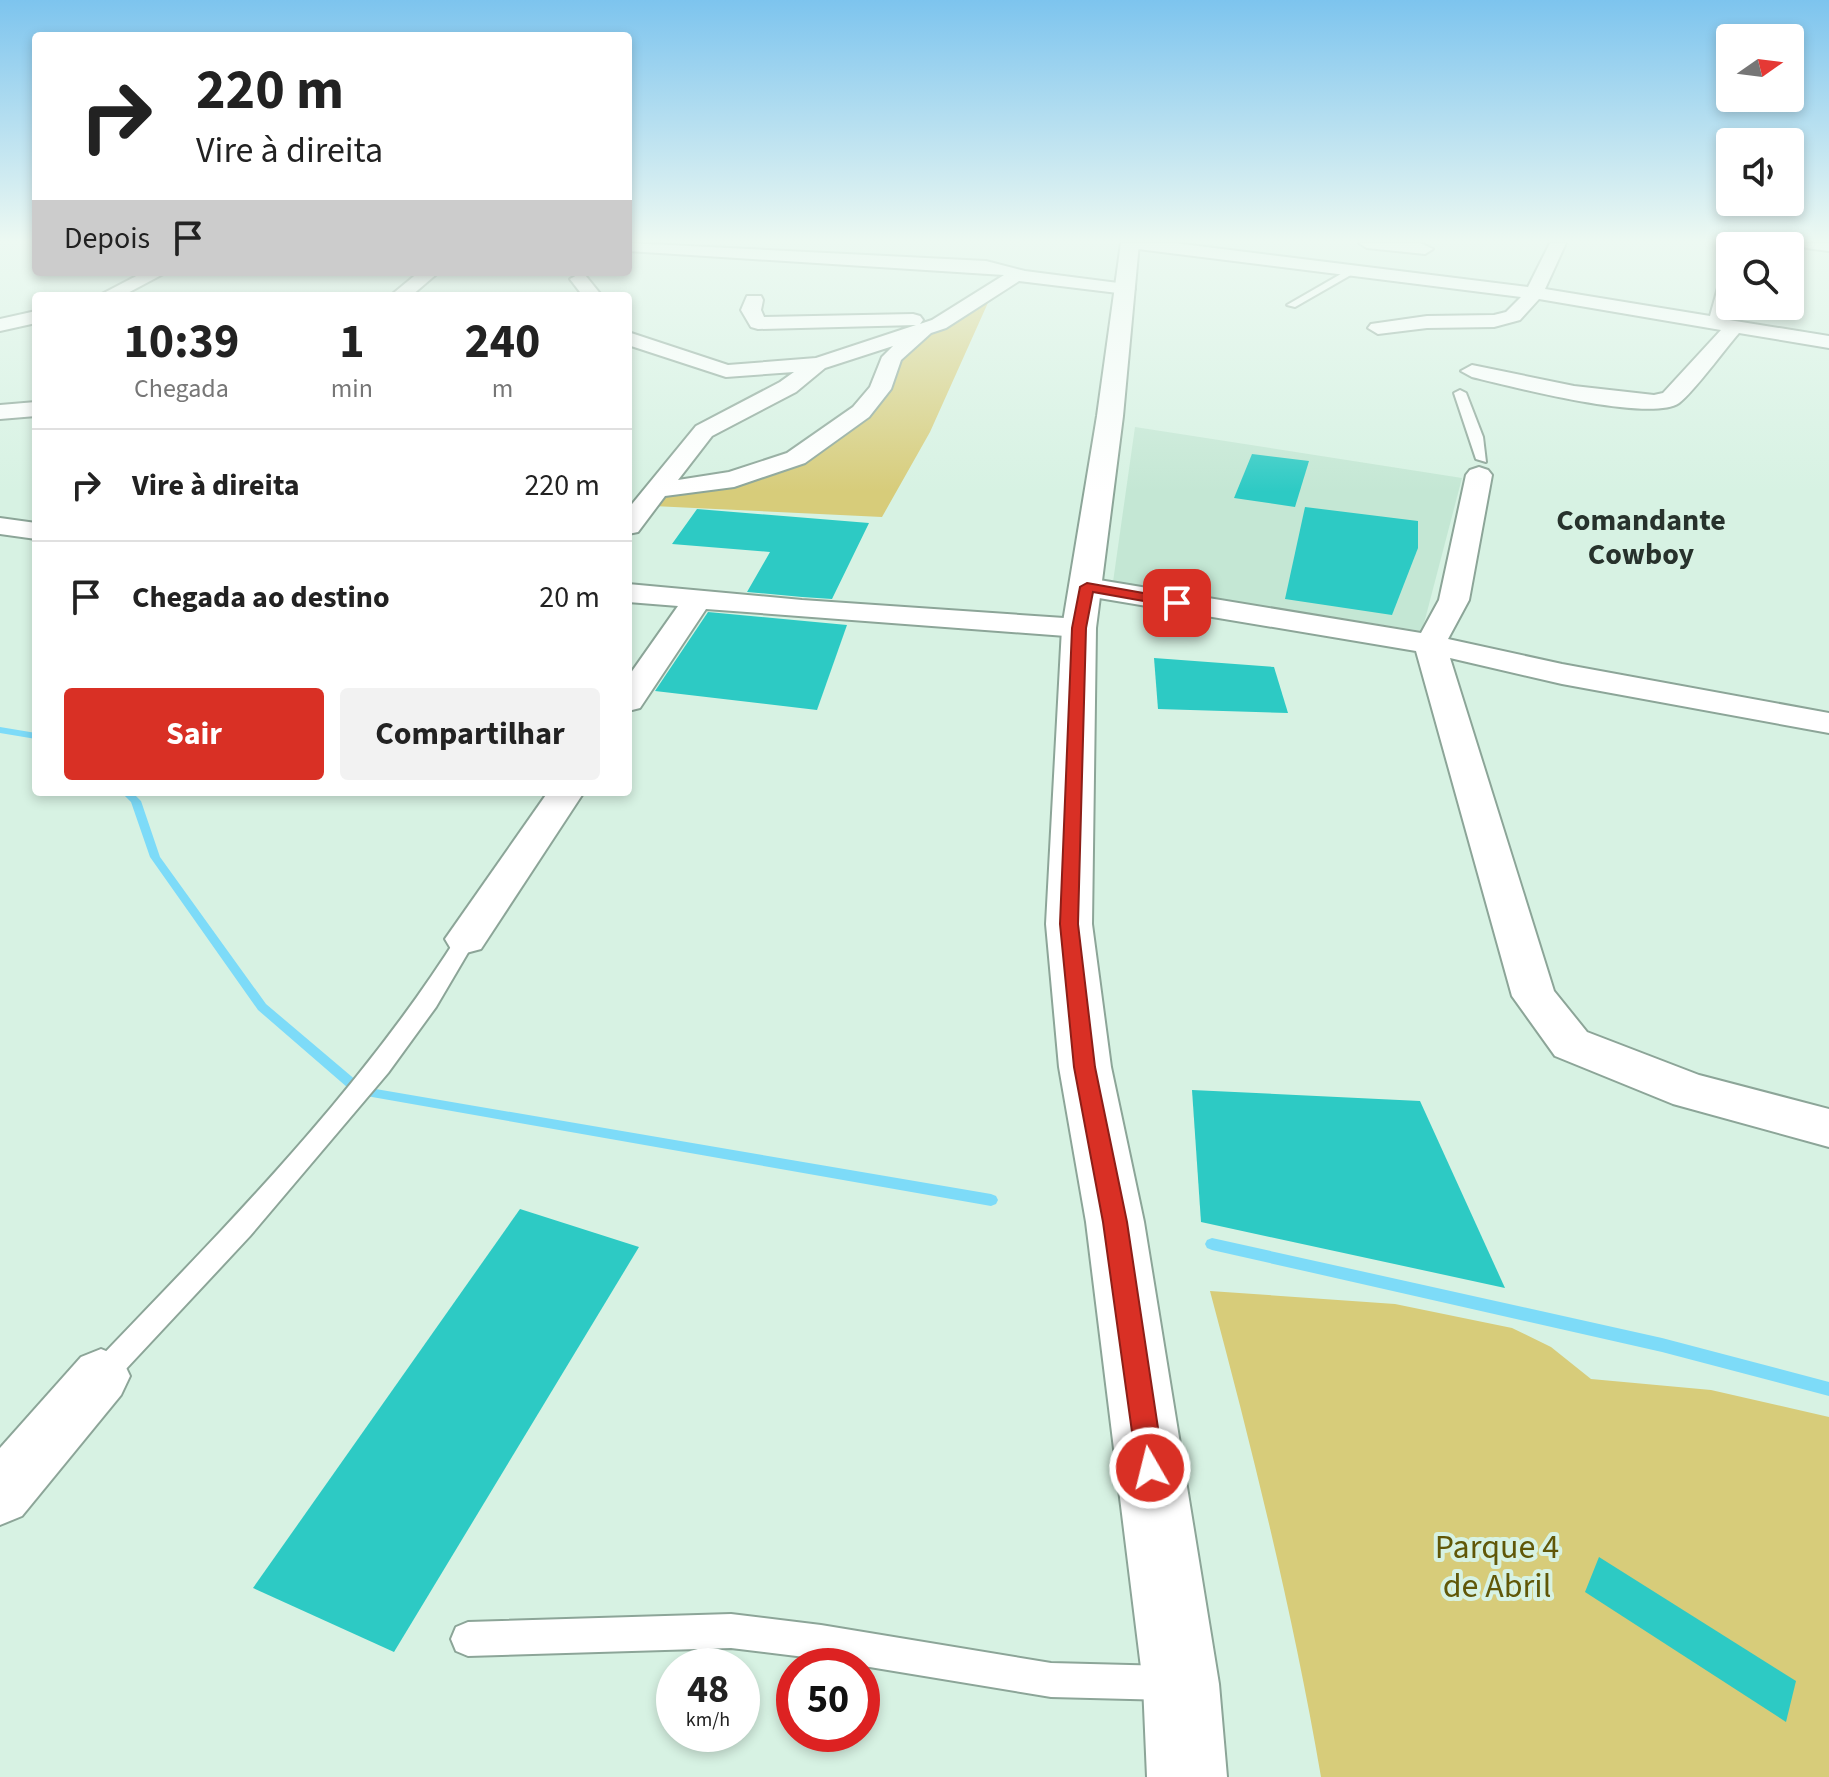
<!DOCTYPE html>
<html lang="pt">
<head>
<meta charset="utf-8">
<style>
  body { margin:0; font-family:"Source Sans 3",sans-serif; background:#f2f2f2; color:#222; height:100vh; display:flex; flex-direction:column; font-size:30px; white-space:nowrap }
  * { box-sizing:border-box; margin:0 }
  p { font-size:26px; color:#767676 }
  .icon { flex:none; width:44px; height:44px; fill:none; stroke:currentColor; stroke-width:2; stroke-linecap:round; stroke-linejoin:round }
  .map { position:relative; flex:1; overflow:hidden }
  .drawer { position:absolute; left:32px; top:292px; width:600px; height:504px; display:flex; flex-direction:column; background:#fff; border-radius:8px; box-shadow:0 4px 12px #0003 }
  .drawer>* { flex:none }
  .hud { position:absolute; left:32px; top:32px; width:600px; height:244px; border-radius:8px; box-shadow:0 4px 12px #0003; background:#fff; color:#222; overflow:hidden }
  .needle { width:52px; rotate:76deg }
  .fabs { position:absolute; left:1716px; top:24px; display:grid; gap:16px }
  .fabs a { display:grid; place-items:center; width:88px; height:88px; border-radius:8px; background:#fff; box-shadow:0 4px 12px #0003; font-size:40px }
  .speed { position:absolute; left:656px; top:1648px; display:flex; gap:16px; font-size:40px; font-weight:700; text-align:center }
  .speed>* { display:grid; place-content:center; width:104px; height:104px; border-radius:50%; background:#fff; box-shadow:0 4px 12px #0003; line-height:1 }
  .speed small { font-size:20px; font-weight:400 }
  .speed .limit { border:12px solid #d22; background:#fff; color:#111 }
  .pin { position:absolute; display:grid; place-items:center; width:68px; height:68px; color:#fff; margin:-34px; border-radius:16px; box-shadow:0 4px 12px #0006 }
  .me { position:absolute; width:88px; margin:-44px; rotate:352deg; stroke-linejoin:round; filter:drop-shadow(0 0 6px #0008) }
  .turn { display:flex; align-items:center; gap:28px; height:168px; padding:0 32px; font-size:36px }
  .turn .icon { width:104px; height:104px; stroke-width:2.5 }
  .turn b { display:block; font-size:56px; line-height:68px }
  .then { display:flex; align-items:center; height:76px; padding:0 32px; background:#0003; gap:16px; font-size:30px }
  .eta { display:flex; justify-content:space-evenly; align-items:center; height:136px; text-align:center }
  .eta b { font-size:48px; font-weight:700; line-height:56px }
  .action { display:flex; gap:16px; margin-top:auto; padding:16px 32px }
  .action a { flex:1; height:92px; border-radius:8px; background:#d93025; color:#fff; font-size:32px; font-weight:700; line-height:92px; text-align:center }
  .action a+a { background:#f2f2f2; color:#222 }
  ul { padding:0; list-style:none }
  li { display:flex; align-items:center; gap:24px; height:112px; padding:0 32px; border-top:2px solid #e0e0e0 }
  li div { flex:1 }
  li b { display:block; font-size:30px }
  li em { font-style:normal }
  .map>svg:first-child { display:block }
  .built { fill:#c4e7d4 }
  .green { fill:#d7cc7a }
  .lines { fill:none; stroke-linecap:round; stroke-linejoin:round }
  .stream { fill:#7ddbf8; fill-rule:evenodd }
  .building { fill:#2dcac4 }
  .lane-casing { stroke:#8ca598; stroke-width:4 }
  .street-casing { stroke:#8ca598; stroke-width:4 }
  .secondary-casing { stroke:#8ca598; stroke-width:4 }
  .lane { fill:#fff; fill-rule:evenodd }
  .street { fill:#fff; fill-rule:evenodd }
  .secondary { fill:#fff; fill-rule:evenodd }
  .route { fill:#d93025; stroke:#8d1f18; stroke-width:2 }
  .labels { text-anchor:middle; dominant-baseline:central; stroke-width:8; stroke-linejoin:round; paint-order:stroke }
  .far-district-label { font-size:30px; font-weight:bold; fill:#27322c; stroke:#d7f2e3 }
  .near-park-label { font-size:34px; fill:#605708; stroke:#d7f2e3 }
</style>
</head>
<body>
<div class="map">
<svg width="1829" height="1777" viewBox="0 0 1829 1777">
  <rect width="100%" height="100%" fill="#d7f2e3"/>
  <path class="built" d="M 1135,427 L 1462,478 L 1422,631 L 1113,582 Z"/>
  <g class="green">
    <path d="M 991,296 L 930,432 L 882,517 L 653,506 L 661,493 L 811,457 L 915,344 Z"/>
    <path d="M 1210,1291 L 1395,1304 L 1512,1328 L 1551,1347 L 1591,1379 L 1711,1390 L 1829,1417 L 1829,1777 L 1321,1777 C 1293,1613 1253,1452 1210,1291 Z"/>
  </g>
  <g class="lines">
    <g class="stream">
      <path d="M 0,727 L 36,733 L 36,739 L 0,733 Z"/>
      <path d="M 121,792 L 132,792 L 141,801 L 160,857 L 266,1004 L 364,1087 L 991,1194 L 996,1196 L 998,1200 L 996,1204 L 991,1206 L 355,1094 L 258,1010 L 150,857 L 131,802 Z"/>
      <path d="M 1212,1238 L 1662,1338 L 1829,1382 L 1829,1396 L 1662,1352 L 1212,1250 L 1207,1248 L 1205,1244 L 1207,1240 Z"/>
    </g>
  </g>
  <g class="building">
    <path d="M 1252,454 L 1309,461 L 1295,507 L 1234,498 Z"/>
    <path d="M 1305,507 L 1418,521 L 1418,548 L 1392,615 L 1285,599 Z"/>
    <path d="M 697,509 L 869,523 L 832,599 L 802,597 L 747,592 L 770,552 L 672,544 Z"/>
    <path d="M 708,612 L 847,625 L 817,710 L 655,691 Z"/>
    <path d="M 1154,658 L 1274,667 L 1288,713 L 1158,709 Z"/>
    <path d="M 1192,1090 L 1420,1101 L 1505,1288 L 1201,1222 Z"/>
    <path d="M 520,1209 L 639,1247 L 394,1652 L 253,1588 Z"/>
    <path d="M 1599,1557 L 1796,1681 L 1786,1722 L 1585,1592 Z"/>
  </g>
  <g class="lines">
    <g class="lane-casing">
      <g id="lane">
        <path d="M 1353,267 L 1356,272 L 1295,307 L 1287,305 Z"/>
        <path d="M 1460,390 L 1466,393 L 1483,437 L 1486,462 L 1476,459 L 1454,393 Z"/>
        <path d="M 466,932 L 473,934 L 476,939 L 436,1007 L 388,1073 L 250,1236 L 111,1385 L 101,1389 L 91,1385 L 87,1376 L 91,1367 C 222,1230 358,1095 459,934 Z"/>
        <path d="M 731,1614 L 821,1625 L 1051,1663 L 1169,1666 L 1181,1671 L 1186,1683 L 1181,1695 L 1169,1700 L 1051,1697 L 821,1659 L 731,1648 L 468,1656 L 456,1651 L 451,1639 L 456,1627 L 468,1622 Z"/>
      </g>
    </g>
    <g class="street-casing">
      <g id="street">
        <path d="M 628,243 L 986,261 L 1025,271 L 1126,284 L 1135,289 L 1126,294 L 1019,281 L 946,328 L 931,333 L 901,360 L 891,389 L 869,417 L 805,463 L 734,487 L 665,496 L 638,532 L 628,534 L 628,509 L 696,426 L 780,382 L 794,372 L 726,377 L 628,345 L 628,332 L 728,365 L 816,358 L 916,325 L 758,329 L 751,327 L 741,310 L 747,296 L 761,296 L 763,300 L 761,310 L 764,317 L 913,314 L 920,316 L 923,320 L 920,324 L 932,320 L 1004,275 L 628,251 ZM 893,346 L 882,357 L 870,387 L 853,407 L 787,453 L 729,472 L 678,480 L 712,436 L 796,392 L 825,368 Z"/>
        <path d="M 1122,243 L 1174,243 L 1528,287 L 1550,243 L 1566,243 L 1545,289 L 1710,316 L 1721,277 L 1730,272 L 1732,306 L 1729,320 L 1829,336 L 1829,348 L 1739,333 C 1725,349 1693,393 1679,403 C 1650,423 1509,386 1472,377 L 1461,371 L 1472,365 L 1574,386 L 1654,395 L 1663,393 L 1721,330 L 1539,299 L 1520,320 L 1494,327 L 1427,328 L 1378,334 L 1368,328 L 1371,324 L 1427,316 L 1494,315 L 1506,312 L 1521,297 L 1130,248 Z"/>
        <path d="M 1359,243 L 1420,243 L 1433,249 L 1425,254 L 1367,248 Z"/>
        <path d="M 1735,243 L 1751,243 L 1750,246 L 1734,246 Z"/>
        <path d="M 1798,243 L 1829,243 L 1829,251 L 1806,248 Z"/>
        <path d="M 144,272 L 167,272 L 122,296 L 98,296 Z"/>
        <path d="M 419,272 L 439,272 L 411,296 L 390,296 Z"/>
        <path d="M 579,274 L 585,275 L 602,296 L 583,296 L 570,279 Z"/>
        <path d="M 36,311 L 36,323 L 0,331 L 0,319 Z"/>
        <path d="M 36,402 L 36,416 L 0,419 L 0,405 Z"/>
        <path d="M 1479,467 L 1488,470 L 1492,475 L 1469,600 L 1448,639 L 1562,664 L 1829,713 L 1829,733 L 1562,684 L 1450,658 L 1554,991 L 1587,1032 L 1699,1075 L 1829,1109 L 1829,1147 L 1673,1104 L 1555,1056 L 1512,996 L 1416,651 L 1087,596 L 1077,593 L 1072,587 L 1077,581 L 1087,578 L 1421,633 L 1439,600 L 1466,475 L 1470,470 Z"/>
        <path d="M 0,518 L 36,523 L 36,539 L 0,534 Z"/>
        <path d="M 628,584 L 802,600 L 1079,619 L 1090,622 L 1094,628 L 1090,634 L 1079,637 L 706,609 L 640,708 L 628,711 L 628,677 L 678,606 L 628,602 Z"/>
        <path d="M 548,792 L 584,792 L 481,949 L 466,953 L 451,949 L 445,939 Z"/>
        <path d="M 101,1349 L 121,1357 L 130,1376 L 121,1395 L 22,1516 L 0,1525 L 0,1448 L 81,1357 Z"/>
      </g>
    </g>
    <g class="secondary-casing">
      <path id="secondary" d="M 1121,243 L 1139,243 L 1123,416 L 1096,628 L 1092,924 L 1111,1067 L 1144,1222 L 1219,1684 L 1227,1777 L 1147,1777 L 1143,1684 L 1086,1222 L 1059,1067 L 1046,924 L 1062,628 L 1097,416 Z"/>
    </g>
    <use href="#lane" class="lane"/>
    <use href="#street" class="street"/>
    <use href="#secondary" class="secondary"/>
  </g>
  <linearGradient id="sky" x2="0" y2="1"><stop stop-color="#7dc4ee"/><stop offset="0.49" stop-color="#edf9f2"/><stop offset="1" stop-color="#edf9f2" stop-opacity="0"/></linearGradient>
  <rect width="1829" height="492" fill="url(#sky)"/>
  <path class="route" d="M 1087,583 L 1177,599 L 1184,603 L 1177,607 L 1093,592 L 1086,628 L 1078,924 L 1095,1067 L 1127,1222 L 1164,1468 L 1160,1478 L 1150,1482 L 1141,1478 L 1137,1468 L 1103,1222 L 1074,1067 L 1060,924 L 1072,628 L 1080,587 Z"/>
  <g class="labels">
    <g class="far-district-label">
      <text x="1641" y="520">Comandante<tspan x="1641" dy="34">Cowboy</tspan></text>
    </g>
    <g class="near-park-label">
      <text x="1497" y="1547">Parque 4<tspan x="1497" dy="39">de Abril</tspan></text>
    </g>
  </g>
</svg>
<div class="fabs">
<a><svg class="needle" viewBox="-14 -14 28 28"><path d="M0-13l5 13h-10z" fill="#e53935"/><path d="M0 13l5-13h-10z" fill="#767676"/></svg></a>
<a><svg class="icon" aria-label="sound" viewBox="0 0 24 24"><path d="M4 9h4l5-4v14l-5-4H4zM17 9q2 3 0 6"/></svg></a>
<a><svg class="icon" aria-label="search" viewBox="0 0 24 24"><circle cx="10" cy="10" r="6"/><path d="M15 15l6 6"/></svg></a>
</div>
<div class="speed"><div>48<small>km/h</small></div><div class="limit">50</div></div>
<div class="pin" style="left:1177px;top:603px;background:#d93025"><svg class="icon" aria-label="arrive" viewBox="0 0 24 24"><path d="M6 21V4h12l-3 4 3 4H6"/></svg></div>
<svg class="me" style="left:1150px;top:1468px" viewBox="-20 -20 40 40"><circle r="17" fill="#d93025" stroke="#fff" stroke-width="3"/><path d="M0-11L8 9 0 5-8 9z" fill="#fff"/></svg>
<div class="hud">
<div class="turn"><svg class="icon" aria-label="right" viewBox="0 0 24 24"><path d="M7 20v-9h11M14 6l5 5-5 5"/></svg><div><b>220 m</b>Vire à direita</div></div>
<div class="then">Depois<svg class="icon" aria-label="arrive" viewBox="0 0 24 24"><path d="M6 21V4h12l-3 4 3 4H6"/></svg></div>
</div>
<section class="drawer">
<div class="eta">
<div><b>10:39</b><p>Chegada</p></div>
<div><b>1</b><p>min</p></div>
<div><b>240</b><p>m</p></div>
</div>
<ul>
<li><svg class="icon" aria-label="right" viewBox="0 0 24 24"><path d="M7 20v-9h11M14 6l5 5-5 5"/></svg><div><b>Vire à direita</b></div><em>220 m</em></li>
<li><svg class="icon" aria-label="arrive" viewBox="0 0 24 24"><path d="M6 21V4h12l-3 4 3 4H6"/></svg><div><b>Chegada ao destino</b></div><em>20 m</em></li>
</ul>
<div class="action"><a>Sair</a><a>Compartilhar</a></div>
</section>
</div>
</body>
</html>
